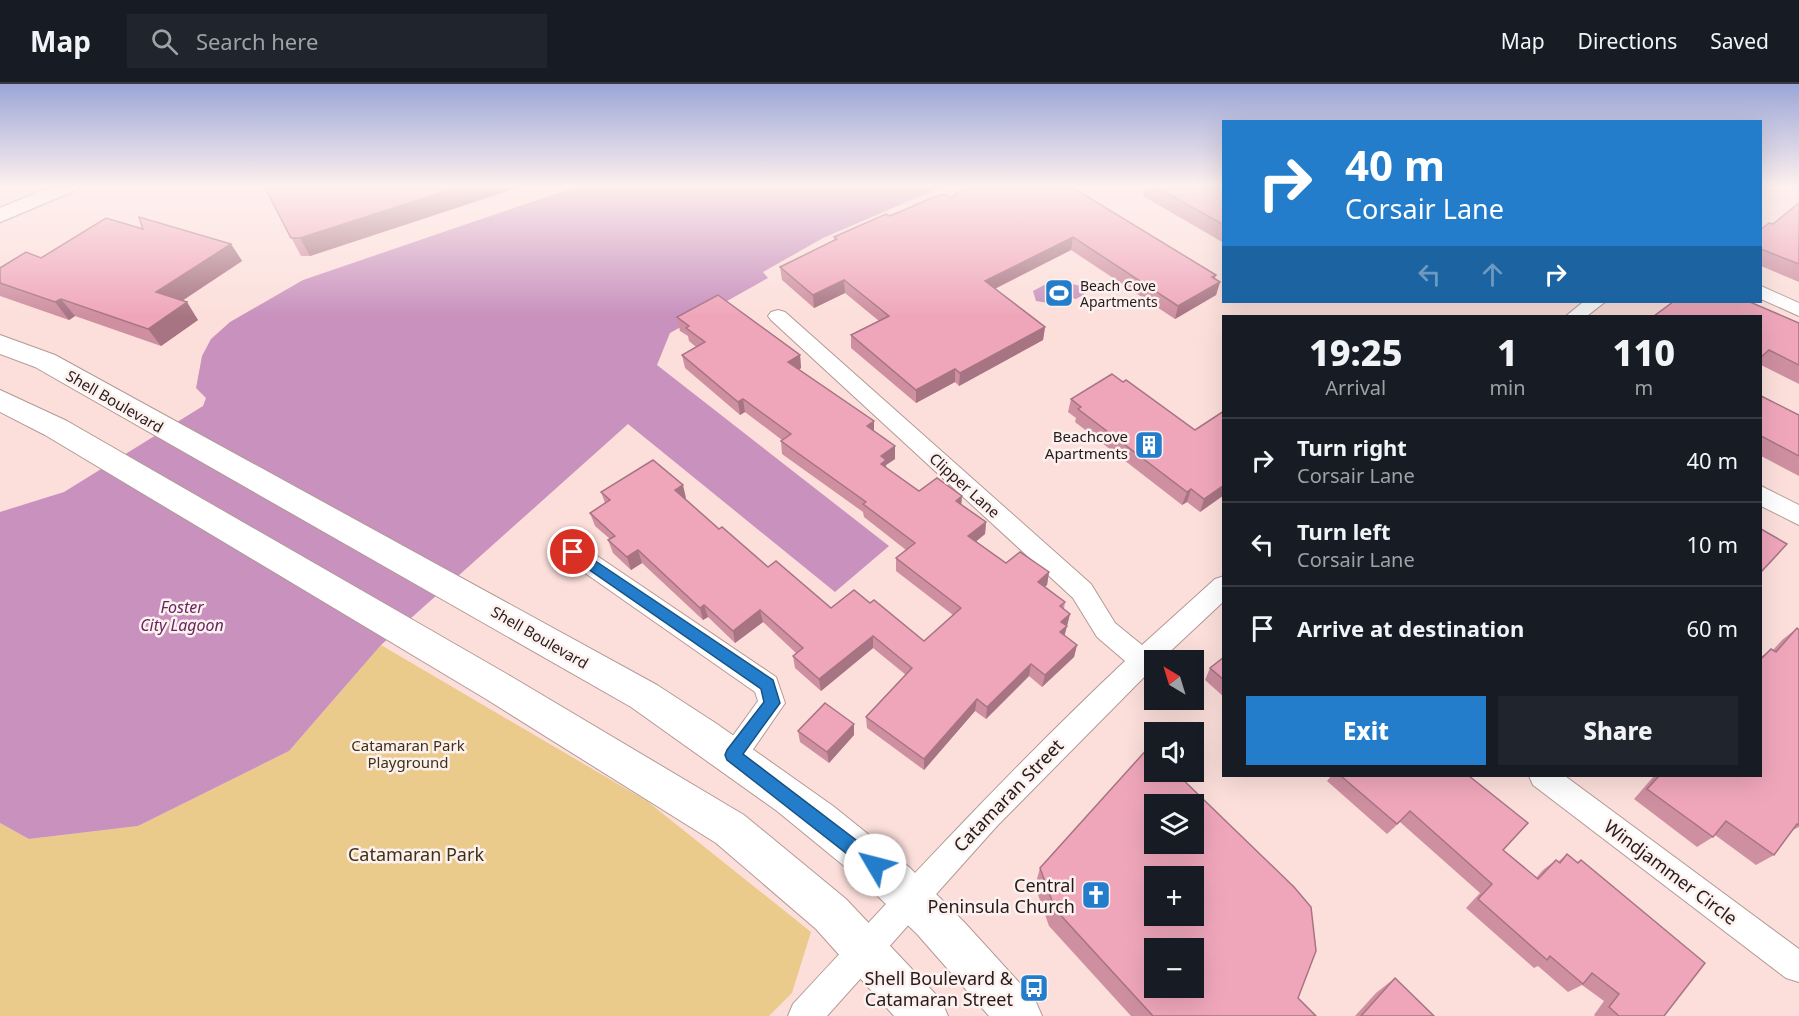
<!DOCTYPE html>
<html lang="en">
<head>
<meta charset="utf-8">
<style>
  body { margin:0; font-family:"Noto Sans",sans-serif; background:#20242c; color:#f1f3f6; height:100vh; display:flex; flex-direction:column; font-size:22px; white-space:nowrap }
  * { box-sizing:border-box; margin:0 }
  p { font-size:20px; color:#9ea1a6 }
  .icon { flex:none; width:33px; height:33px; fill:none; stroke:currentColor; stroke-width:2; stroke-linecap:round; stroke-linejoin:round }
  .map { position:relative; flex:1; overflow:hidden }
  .sheet { position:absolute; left:1222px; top:231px; width:540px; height:462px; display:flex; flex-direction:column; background:#171b24; border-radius:0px; box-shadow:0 6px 24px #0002 }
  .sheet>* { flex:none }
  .top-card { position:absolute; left:1222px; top:36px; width:540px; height:183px; border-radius:0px; box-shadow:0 6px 24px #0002; background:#237dca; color:#fff; overflow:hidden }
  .needle { width:39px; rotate:322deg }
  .tools { position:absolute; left:1144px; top:566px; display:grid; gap:12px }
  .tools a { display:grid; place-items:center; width:60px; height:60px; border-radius:0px; background:#171b24; box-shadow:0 6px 24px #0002; font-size:30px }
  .pin { position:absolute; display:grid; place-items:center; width:51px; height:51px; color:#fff; margin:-26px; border:3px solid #fff; border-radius:50%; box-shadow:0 2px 6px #0007 }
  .me { position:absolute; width:66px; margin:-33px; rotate:307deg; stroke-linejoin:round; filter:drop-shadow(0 0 4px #0008) }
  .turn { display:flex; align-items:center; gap:21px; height:126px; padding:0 24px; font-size:27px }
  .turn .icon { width:78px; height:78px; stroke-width:2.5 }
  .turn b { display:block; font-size:42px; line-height:51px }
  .lanes { display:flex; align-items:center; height:57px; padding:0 24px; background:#0003; justify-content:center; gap:30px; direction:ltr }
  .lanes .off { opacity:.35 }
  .eta { display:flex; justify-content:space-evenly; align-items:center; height:102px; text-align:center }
  .eta b { font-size:36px; font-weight:800; line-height:42px }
  .button { display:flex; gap:12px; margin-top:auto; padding:12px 24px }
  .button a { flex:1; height:69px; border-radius:0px; background:#237dca; color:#fff; font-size:24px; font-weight:800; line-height:69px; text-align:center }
  .button a+a { background:#20242c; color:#f1f3f6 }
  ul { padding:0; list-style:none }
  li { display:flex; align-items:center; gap:18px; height:84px; padding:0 24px; border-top:2px solid #363941 }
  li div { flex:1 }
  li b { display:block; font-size:22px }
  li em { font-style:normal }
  header { display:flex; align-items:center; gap:36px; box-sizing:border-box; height:84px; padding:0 30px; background:#171b24; border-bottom:2px solid #363941 }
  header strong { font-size:28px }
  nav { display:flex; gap:33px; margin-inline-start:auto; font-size:21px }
  .search { width:420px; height:54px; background:#20242c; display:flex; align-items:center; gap:15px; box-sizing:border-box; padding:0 21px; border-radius:0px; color:#9ea1a6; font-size:22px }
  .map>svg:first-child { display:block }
  .green { fill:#eacb8c }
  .water { fill:#c891be }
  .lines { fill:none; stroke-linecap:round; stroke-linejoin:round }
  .minor-casing { stroke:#b39995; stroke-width:2 }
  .tertiary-casing { stroke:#b39995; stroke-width:3 }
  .secondary-casing { stroke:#b39995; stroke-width:2 }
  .minor { fill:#fff; fill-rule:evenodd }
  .tertiary { fill:#fff; fill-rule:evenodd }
  .secondary { fill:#fff; fill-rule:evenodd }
  .wall { fill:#ce8fa1 }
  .shaded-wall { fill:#a77483 }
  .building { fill:#efa6bb; stroke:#a77483; stroke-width:1.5; fill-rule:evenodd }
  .route { fill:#237dca; stroke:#175183; stroke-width:1.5 }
  .labels { text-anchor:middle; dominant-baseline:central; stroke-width:5; stroke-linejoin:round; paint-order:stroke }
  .far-poi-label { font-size:14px; fill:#251b1a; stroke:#fdf1ef; text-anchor:start }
  .street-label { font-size:15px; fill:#251b1a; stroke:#fdf1ef }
  .poi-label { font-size:15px; fill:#251b1a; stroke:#fdf1ef; text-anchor:end }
  .park-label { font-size:15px; fill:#3f3114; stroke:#fdf1ef }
  .water-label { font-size:16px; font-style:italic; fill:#67255f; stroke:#fdf1ef }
  .near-street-label { font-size:18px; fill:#251b1a; stroke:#fdf1ef }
  .near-park-label { font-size:18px; fill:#3f3114; stroke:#fdf1ef }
  .near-poi-label { font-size:18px; fill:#251b1a; stroke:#fdf1ef; text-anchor:end }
</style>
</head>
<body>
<header>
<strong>Map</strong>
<div class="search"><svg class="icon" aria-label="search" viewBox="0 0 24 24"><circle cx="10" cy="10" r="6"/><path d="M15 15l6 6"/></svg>Search here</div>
<nav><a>Map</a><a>Directions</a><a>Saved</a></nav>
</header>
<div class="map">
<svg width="1799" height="932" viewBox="0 0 1799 932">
  <rect width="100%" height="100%" fill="#fcdfdb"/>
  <path class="green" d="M 381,561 L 647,717 L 811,848 L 792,909 L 769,932 L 0,932 L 0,739 L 29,755 L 138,742 L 289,667 Z"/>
  <g class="water">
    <path d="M 578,102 L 944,102 L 823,154 L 763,188 L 768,194 L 670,249 L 657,281 L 889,462 L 835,508 L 628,340 L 381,561 L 289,667 L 138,742 L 29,755 L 0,739 L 0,428 L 64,408 L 203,322 L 206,314 L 196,304 L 202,272 L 211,255 L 230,238 L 303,196 Z"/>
    <path d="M 1063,198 L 1081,202 L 1085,210 L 1076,215 L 1068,213 L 1054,220 L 1036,217 L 1033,207 L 1046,200 L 1055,203 Z"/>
  </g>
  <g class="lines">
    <g class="minor-casing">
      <g id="minor">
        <path d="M 1761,202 L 1799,219 L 1799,232 L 1761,215 Z"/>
        <path d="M 1583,218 L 1605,218 L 1587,232 L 1566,232 Z"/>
        <path d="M 778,226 L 785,228 L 1091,500 L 1115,539 L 1142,561 L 1215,495 L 1224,492 L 1224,517 L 1161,576 L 1155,576 L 1155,582 L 997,742 L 827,932 L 788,932 L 793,920 C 902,803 1008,687 1125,577 L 1097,553 L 1073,514 L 771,236 L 768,232 L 771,228 Z"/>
        <path d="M 1761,402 L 1799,421 L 1799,441 L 1761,422 Z"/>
        <path d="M 573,459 L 581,461 L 776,593 L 785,619 L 743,680 L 733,684 L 723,680 L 719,671 L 758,617 L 755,608 L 565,475 L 561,468 L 565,461 Z"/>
        <path d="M 1529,692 L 1565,692 L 1799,865 L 1799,898 L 1786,894 L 1533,701 Z"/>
      </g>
    </g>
    <g class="tertiary-casing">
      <path id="tertiary" d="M 53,102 L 79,102 L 76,106 L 0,138 L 0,124 Z"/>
    </g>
    <g class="secondary-casing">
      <g id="secondary">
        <path d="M 0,251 L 55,271 L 657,601 L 717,640 L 833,722 L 909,783 L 965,839 L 1035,916 L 1042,932 L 989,932 L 917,850 L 860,795 L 777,727 L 631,623 L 35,283 L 0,270 Z"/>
        <path d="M 0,306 L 67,337 L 512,593 L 744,731 L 846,815 L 941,916 L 948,932 L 894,932 L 816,845 L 716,759 L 486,615 L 45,351 L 0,328 Z"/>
      </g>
    </g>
    <use href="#minor" class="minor"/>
    <use href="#tertiary" class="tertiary"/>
    <use href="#secondary" class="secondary"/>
  </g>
  <g class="wall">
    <path d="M 264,102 L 523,102 L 310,172 L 301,172 Z"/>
    <path d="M 1145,102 L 1224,102 L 1224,159 L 1143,112 Z"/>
    <path d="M 950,114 L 1216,191 L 1214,195 L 1220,198 L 1216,211 L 1175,235 L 1071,166 L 995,205 L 1045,243 L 1043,256 L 959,302 L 955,298 L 916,319 L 851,264 L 851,251 L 879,237 L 845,209 L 814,224 L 782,196 L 780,183 L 834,157 L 834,153 L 890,132 Z"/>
    <path d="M 1799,119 L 1799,198 L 1761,182 L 1761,145 L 1773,140 Z"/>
    <path d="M 143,145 L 231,160 L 242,177 L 182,217 L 198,236 L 161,262 L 75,232 L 69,236 L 0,212 L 0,184 L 41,174 Z"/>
    <path d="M 1761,232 L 1799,239 L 1799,300 L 1761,281 Z"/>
    <path d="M 677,233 L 800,271 L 801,284 L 799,286 L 874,337 L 874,347 L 895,375 L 886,381 L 886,384 L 919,407 L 961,420 L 986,438 L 985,450 L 976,457 L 1006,479 L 1049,488 L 1047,501 L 1045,502 L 1065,518 L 1064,525 L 1070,530 L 1064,552 L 1077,561 L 1074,573 L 1042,603 L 1029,592 L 986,635 L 975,627 L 924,686 L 867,644 L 866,633 L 906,591 L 873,564 L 821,607 L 795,584 L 793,572 L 796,569 L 763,538 L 735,559 L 708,533 L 703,536 L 642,479 L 631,486 L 613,469 L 608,456 L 610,455 L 595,442 L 590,429 L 605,419 L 601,408 L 686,414 L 685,415 L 719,445 L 768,483 L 831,524 L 870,519 L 924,557 L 953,531 L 896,487 L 896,474 L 906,466 L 864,433 L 863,428 L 782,370 L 781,357 L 782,356 L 745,328 L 740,331 L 685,284 L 682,271 L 696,263 L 689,257 L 688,252 L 680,247 Z"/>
    <path d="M 1123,298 L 1195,346 L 1224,327 L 1224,411 L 1200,428 L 1187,418 L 1182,421 L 1075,338 L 1076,334 L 1068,328 L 1071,315 Z"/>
    <path d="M 1761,312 L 1799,331 L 1799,392 L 1761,372 Z"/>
    <path d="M 1797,544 L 1799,546 L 1799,743 L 1791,747 L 1774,771 L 1756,781 L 1715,751 L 1713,753 L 1697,763 L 1634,715 L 1654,692 L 1761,692 L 1761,573 L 1771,565 L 1773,566 L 1782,556 Z"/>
    <path d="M 1224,573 L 1224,613 L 1205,596 L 1210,584 Z"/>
    <path d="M 798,647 L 854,651 L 829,679 L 800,658 Z"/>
    <path d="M 1331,692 L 1469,692 L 1503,766 L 1536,794 L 1543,786 L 1556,776 L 1558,778 L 1567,770 L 1577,778 L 1581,776 L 1664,932 L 1595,932 L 1594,931 L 1604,917 L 1582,901 L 1568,908 L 1538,882 L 1534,884 L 1466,824 L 1480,809 L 1400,738 L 1387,750 L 1327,697 Z"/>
    <path d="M 1040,784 L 1298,914 L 1316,932 L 1131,932 L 1049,842 L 1035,802 Z"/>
    <path d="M 1395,894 L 1434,932 L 1355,932 L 1376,909 Z"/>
  </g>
  <g class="shaded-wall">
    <path d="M 462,102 L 523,102 L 310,172 L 300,154 Z"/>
    <path d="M 1073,153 L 1071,166 L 984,210 L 985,197 Z"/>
    <path d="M 231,160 L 242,177 L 168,226 L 156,208 Z"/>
    <path d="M 1216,191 L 1212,203 L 1220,198 L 1216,211 L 1175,235 L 1178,222 L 1212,193 Z"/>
    <path d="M 844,196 L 845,209 L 814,224 L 813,211 Z"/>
    <path d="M 61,215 L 75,232 L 69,236 L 55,218 Z"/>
    <path d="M 187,218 L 198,236 L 161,262 L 148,245 Z"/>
    <path d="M 1045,243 L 1043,256 L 959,302 L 960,289 Z"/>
    <path d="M 800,271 L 801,284 L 790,291 L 788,278 Z"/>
    <path d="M 955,285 L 955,298 L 916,319 L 916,306 Z"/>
    <path d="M 743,315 L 745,328 L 740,331 L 738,318 Z"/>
    <path d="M 874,337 L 874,350 L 867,342 Z"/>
    <path d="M 895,362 L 895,375 L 886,381 L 887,389 L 881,393 L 881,372 Z"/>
    <path d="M 683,401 L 686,414 L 679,419 L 675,406 Z"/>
    <path d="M 1224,401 L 1224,411 L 1200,428 L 1204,415 Z"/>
    <path d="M 1191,405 L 1187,418 L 1182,421 L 1187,408 Z"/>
    <path d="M 962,412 L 961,425 L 956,417 Z"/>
    <path d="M 986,438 L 985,450 L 967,465 L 968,452 Z"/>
    <path d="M 638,466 L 642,479 L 631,486 L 627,473 Z"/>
    <path d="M 1049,488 L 1047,501 L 1036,510 L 1038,498 Z"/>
    <path d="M 704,521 L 708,533 L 703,536 L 700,524 Z"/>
    <path d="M 760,526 L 763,538 L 735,559 L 733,547 Z"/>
    <path d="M 1070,530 L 1064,554 L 1057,560 L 1061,538 Z"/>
    <path d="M 873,552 L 873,564 L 821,607 L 819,595 Z"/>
    <path d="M 1077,561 L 1074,573 L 1042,603 L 1045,591 Z"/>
    <path d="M 1031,580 L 1029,592 L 986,635 L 987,623 Z"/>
    <path d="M 977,615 L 975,627 L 924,686 L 924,675 Z"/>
    <path d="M 854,640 L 854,651 L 829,679 L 827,668 Z"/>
  </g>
  <g class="building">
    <path d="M 264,102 L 462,102 L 300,154 L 291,154 Z"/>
    <path d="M 967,102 L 1070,102 L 1216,191 L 1212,193 L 1220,198 L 1178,222 L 1073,153 L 985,197 L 1045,243 L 960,289 L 955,285 L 916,306 L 851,251 L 889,232 L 844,196 L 813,211 L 780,183 L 837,155 L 834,153 L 886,130 L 890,132 L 934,113 L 945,110 L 950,114 Z"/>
    <path d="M 1154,102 L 1224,102 L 1224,141 Z"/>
    <path d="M 1799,119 L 1799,180 L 1761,165 L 1761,145 L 1769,139 L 1773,140 Z"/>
    <path d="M 139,133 L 231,160 L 156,208 L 187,218 L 148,245 L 61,215 L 55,218 L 0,199 L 0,184 L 26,168 L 41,174 L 106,134 L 143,145 Z"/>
    <path d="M 718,211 L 800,271 L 788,278 L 874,337 L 867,342 L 895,362 L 881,372 L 886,376 L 881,380 L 919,407 L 937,394 L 962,412 L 956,417 L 986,438 L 968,452 L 1006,479 L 1020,468 L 1049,488 L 1038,498 L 1065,518 L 1060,522 L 1070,530 L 1061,538 L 1067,542 L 1060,548 L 1077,561 L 1045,591 L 1031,580 L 987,623 L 977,615 L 924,675 L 866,633 L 912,584 L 873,552 L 819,595 L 793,572 L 803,564 L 760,526 L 733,547 L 704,521 L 700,524 L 638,466 L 627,473 L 608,456 L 615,452 L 590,429 L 610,416 L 601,408 L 653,376 L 683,401 L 675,406 L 719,445 L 722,443 L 768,483 L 776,477 L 831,524 L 854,506 L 870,519 L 874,516 L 924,557 L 961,524 L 896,474 L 915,459 L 863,420 L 866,418 L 781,357 L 791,350 L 743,315 L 738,318 L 682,271 L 705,258 L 686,244 L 689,242 L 677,233 Z"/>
    <path d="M 1673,218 L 1750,218 L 1799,239 L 1799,281 L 1769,266 L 1761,273 L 1761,232 L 1654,232 Z"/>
    <path d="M 1112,290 L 1123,298 L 1126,296 L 1195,346 L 1224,327 L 1224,401 L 1204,415 L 1191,405 L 1187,408 L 1078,325 L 1081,323 L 1071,315 Z"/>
    <path d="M 1761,312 L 1799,331 L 1799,372 L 1761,352 Z"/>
    <path d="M 1761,445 L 1787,460 L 1761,488 Z"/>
    <path d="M 1797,544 L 1799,546 L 1799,741 L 1797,740 L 1774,771 L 1726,737 L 1713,753 L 1647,705 L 1659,692 L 1761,692 L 1761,575 L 1771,565 L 1776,568 Z"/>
    <path d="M 1224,573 L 1224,596 L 1210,584 Z"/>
    <path d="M 825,619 L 854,640 L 827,668 L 798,647 Z"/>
    <path d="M 1149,663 L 1155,669 L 1155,687 L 1174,687 L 1294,803 L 1311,823 L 1316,867 L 1298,914 L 1316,932 L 1153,932 L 1055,825 L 1040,784 ZM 1155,720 L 1194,720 L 1194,759 L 1155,759 ZM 1155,792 L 1194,792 L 1194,831 L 1155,831 ZM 1155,864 L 1194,864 L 1194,903 L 1155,903 Z"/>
    <path d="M 1341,692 L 1469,692 L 1528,739 L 1503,766 L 1538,795 L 1556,776 L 1560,779 L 1567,770 L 1578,779 L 1581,776 L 1705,879 L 1664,932 L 1619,932 L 1609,923 L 1619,910 L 1592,889 L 1583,900 L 1550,872 L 1547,876 L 1478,815 L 1492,800 L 1410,727 L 1397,740 Z"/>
    <path d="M 1395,894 L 1434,932 L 1361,932 Z"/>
  </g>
  <linearGradient id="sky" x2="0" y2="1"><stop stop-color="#9ba6d7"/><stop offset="0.44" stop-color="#fef1ef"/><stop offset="1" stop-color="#fef1ef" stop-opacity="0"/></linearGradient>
  <rect width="1799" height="232" fill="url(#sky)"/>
  <path class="route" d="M 573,462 L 773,596 L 780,619 L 743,670 L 881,775 L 884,781 L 881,787 L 875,789 L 869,787 L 727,676 L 725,671 L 727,666 L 764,618 L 761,605 L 568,471 L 568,464 Z"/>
  <defs>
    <g id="stadium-square" transform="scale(1.5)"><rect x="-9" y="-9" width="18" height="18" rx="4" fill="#237dca" stroke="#fdf1ef"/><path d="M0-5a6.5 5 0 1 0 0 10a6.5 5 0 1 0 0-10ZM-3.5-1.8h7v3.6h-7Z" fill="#fff"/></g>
    <g id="building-square" transform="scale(1.5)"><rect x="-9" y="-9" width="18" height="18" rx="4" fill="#237dca" stroke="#fdf1ef"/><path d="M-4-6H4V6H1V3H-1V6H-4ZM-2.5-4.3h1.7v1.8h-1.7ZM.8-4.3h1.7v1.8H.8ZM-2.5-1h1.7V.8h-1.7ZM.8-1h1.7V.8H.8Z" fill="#fff"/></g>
    <g id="church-square" transform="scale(1.5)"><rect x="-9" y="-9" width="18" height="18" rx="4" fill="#237dca" stroke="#fdf1ef"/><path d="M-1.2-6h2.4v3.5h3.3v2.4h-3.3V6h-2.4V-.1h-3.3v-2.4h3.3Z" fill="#fff"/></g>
    <g id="bus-square" transform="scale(1.5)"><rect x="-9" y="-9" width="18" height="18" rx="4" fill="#237dca" stroke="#fdf1ef"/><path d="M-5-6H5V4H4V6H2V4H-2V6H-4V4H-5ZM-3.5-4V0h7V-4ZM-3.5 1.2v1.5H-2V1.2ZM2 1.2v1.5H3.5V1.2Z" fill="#fff"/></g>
  </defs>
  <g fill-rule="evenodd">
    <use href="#stadium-square" x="1059" y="209"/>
    <use href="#building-square" x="1149" y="361"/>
    <use href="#church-square" x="1096" y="811"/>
    <use href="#bus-square" x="1034" y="904"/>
  </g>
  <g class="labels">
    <g class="far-poi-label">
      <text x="1080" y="201">Beach Cove<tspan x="1080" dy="16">Apartments</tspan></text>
    </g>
    <g class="street-label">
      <text transform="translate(115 317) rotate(30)">Shell Boulevard</text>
      <text transform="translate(965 401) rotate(42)">Clipper Lane</text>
      <text transform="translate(540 553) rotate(30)">Shell Boulevard</text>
    </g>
    <g class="poi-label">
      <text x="1128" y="352">Beachcove<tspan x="1128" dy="17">Apartments</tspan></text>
    </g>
    <g class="park-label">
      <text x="408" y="661">Catamaran Park<tspan x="408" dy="17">Playground</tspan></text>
    </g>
    <g class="water-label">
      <text x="182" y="523">Foster<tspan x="182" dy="18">City Lagoon</tspan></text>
    </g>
    <g class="near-street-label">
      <text transform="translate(1008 711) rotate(-46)">Catamaran Street</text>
      <text transform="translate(1671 788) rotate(37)">Windjammer Circle</text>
    </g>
    <g class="near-park-label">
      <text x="416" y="770">Catamaran Park</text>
    </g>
    <g class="near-poi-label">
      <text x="1075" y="801">Central<tspan x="1075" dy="21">Peninsula Church</tspan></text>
      <text x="1013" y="894">Shell Boulevard &amp;<tspan x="1013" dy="21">Catamaran Street</tspan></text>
    </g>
  </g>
</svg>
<div class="tools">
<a><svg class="needle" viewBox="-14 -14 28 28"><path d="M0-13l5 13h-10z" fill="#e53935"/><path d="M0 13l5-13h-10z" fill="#9ea1a6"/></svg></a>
<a><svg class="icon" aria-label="sound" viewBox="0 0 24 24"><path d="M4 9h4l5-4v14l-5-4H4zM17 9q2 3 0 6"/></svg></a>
<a><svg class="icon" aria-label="layers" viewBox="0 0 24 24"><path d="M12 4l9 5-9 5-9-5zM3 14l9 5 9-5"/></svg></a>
<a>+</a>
<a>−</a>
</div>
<div class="pin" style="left:573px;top:468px;background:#d93025"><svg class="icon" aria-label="arrive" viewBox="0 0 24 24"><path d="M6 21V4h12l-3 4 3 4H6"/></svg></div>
<svg class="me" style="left:875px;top:781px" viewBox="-20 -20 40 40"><circle r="19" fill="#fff"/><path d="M0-13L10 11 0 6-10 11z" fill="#237dca"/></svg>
<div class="top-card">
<div class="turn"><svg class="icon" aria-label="right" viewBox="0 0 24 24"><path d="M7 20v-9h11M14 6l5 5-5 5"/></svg><div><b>40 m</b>Corsair Lane</div></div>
<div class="lanes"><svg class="icon off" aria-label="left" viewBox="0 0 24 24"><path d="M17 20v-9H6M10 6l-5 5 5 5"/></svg><svg class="icon off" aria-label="ahead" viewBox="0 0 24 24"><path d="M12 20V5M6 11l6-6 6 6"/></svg><svg class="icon" aria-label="right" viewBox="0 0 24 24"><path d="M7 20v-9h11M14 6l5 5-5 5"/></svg></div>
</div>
<section class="sheet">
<div class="eta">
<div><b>19:25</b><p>Arrival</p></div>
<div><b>1</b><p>min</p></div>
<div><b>110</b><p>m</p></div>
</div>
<ul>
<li><svg class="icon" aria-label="right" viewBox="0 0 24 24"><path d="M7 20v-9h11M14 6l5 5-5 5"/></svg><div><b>Turn right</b><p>Corsair Lane</p></div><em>40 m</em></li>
<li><svg class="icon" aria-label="left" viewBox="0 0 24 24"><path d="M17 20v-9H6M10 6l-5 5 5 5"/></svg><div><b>Turn left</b><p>Corsair Lane</p></div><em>10 m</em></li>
<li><svg class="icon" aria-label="arrive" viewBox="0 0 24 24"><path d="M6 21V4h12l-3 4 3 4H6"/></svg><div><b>Arrive at destination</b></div><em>60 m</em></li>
</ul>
<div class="button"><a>Exit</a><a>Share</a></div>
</section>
</div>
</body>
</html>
